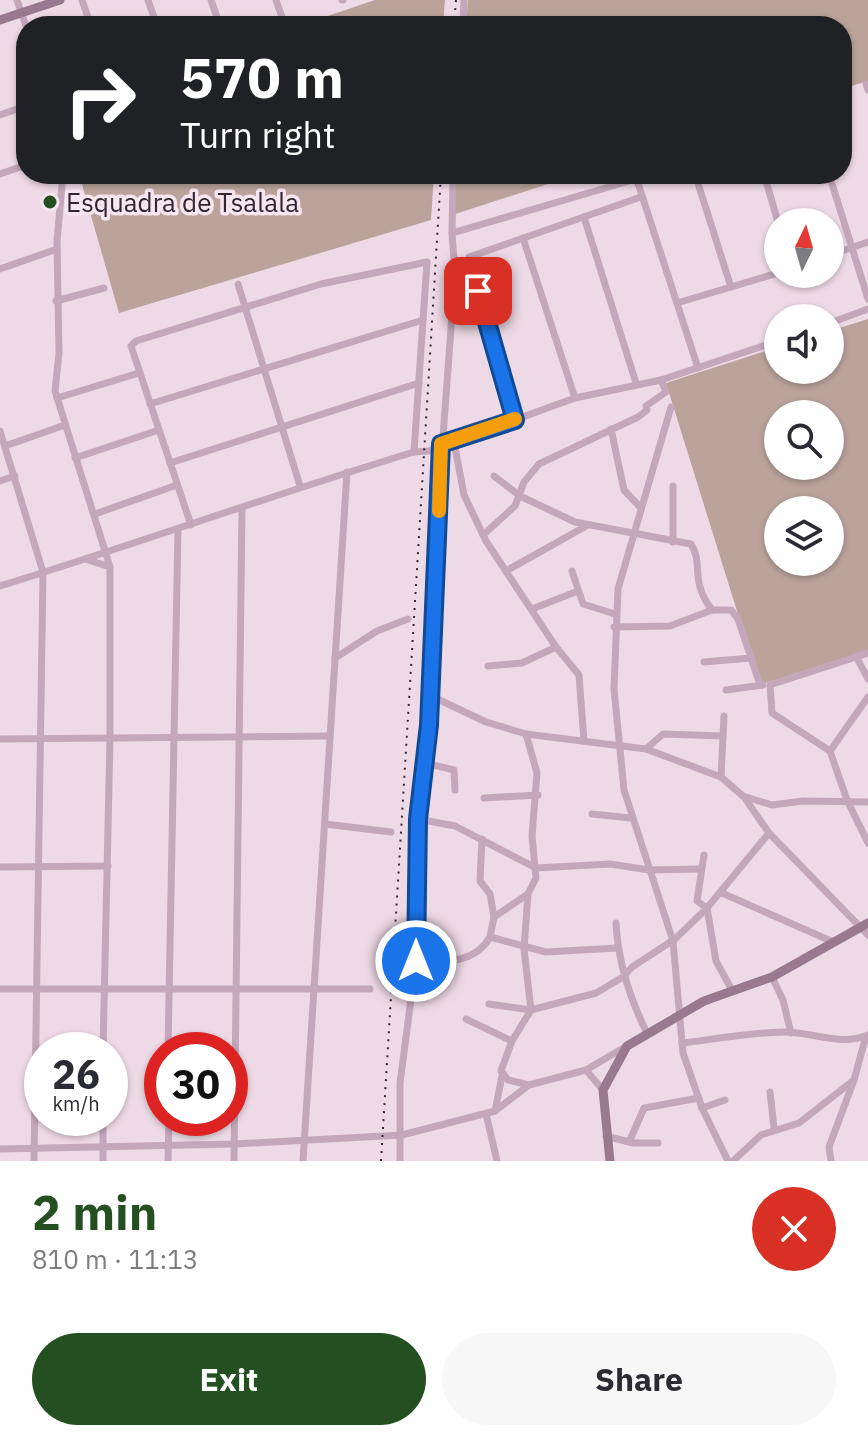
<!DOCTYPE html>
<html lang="en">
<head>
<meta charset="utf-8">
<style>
  body { margin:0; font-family:"IBM Plex Sans",sans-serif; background:#f7f7f7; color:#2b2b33; height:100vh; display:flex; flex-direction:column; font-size:30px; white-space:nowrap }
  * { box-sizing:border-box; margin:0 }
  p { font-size:26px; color:#7c7c81 }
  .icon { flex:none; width:44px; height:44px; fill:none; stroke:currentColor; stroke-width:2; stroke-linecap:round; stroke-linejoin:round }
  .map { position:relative; height:1161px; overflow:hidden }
  .side { display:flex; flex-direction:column; background:#fff; flex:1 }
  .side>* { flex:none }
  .hud { position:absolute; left:16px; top:16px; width:836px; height:168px; border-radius:32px; box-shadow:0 2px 6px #0004; background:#202124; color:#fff; overflow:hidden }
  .needle { width:52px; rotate:5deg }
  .fabs { position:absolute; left:764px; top:208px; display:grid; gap:16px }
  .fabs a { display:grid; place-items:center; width:80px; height:80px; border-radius:50%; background:#fff; box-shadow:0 2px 6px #0004; font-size:40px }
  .speed { position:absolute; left:24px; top:1032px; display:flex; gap:16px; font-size:40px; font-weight:700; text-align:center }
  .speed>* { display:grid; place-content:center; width:104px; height:104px; border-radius:50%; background:#fff; box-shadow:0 2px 6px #0004; line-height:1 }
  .speed small { font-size:20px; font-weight:400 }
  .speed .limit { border:12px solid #d22; background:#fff; color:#111 }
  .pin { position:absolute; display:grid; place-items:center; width:68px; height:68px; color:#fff; margin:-34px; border-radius:16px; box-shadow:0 4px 12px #0006 }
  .me { position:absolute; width:88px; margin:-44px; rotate:0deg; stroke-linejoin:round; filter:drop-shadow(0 0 6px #0008) }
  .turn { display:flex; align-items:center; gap:28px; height:168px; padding:0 32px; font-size:36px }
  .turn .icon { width:104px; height:104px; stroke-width:2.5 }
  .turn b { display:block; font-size:56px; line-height:68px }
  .round { display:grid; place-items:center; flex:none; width:84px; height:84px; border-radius:42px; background:#f7f7f7 }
  .overview { display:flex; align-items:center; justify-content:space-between; height:136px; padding:0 32px }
  h1 { font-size:48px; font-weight:700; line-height:60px; color:#234f21 }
  .cta { display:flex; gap:16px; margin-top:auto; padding:16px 32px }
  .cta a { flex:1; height:92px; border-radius:48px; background:#234f21; color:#fff; font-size:32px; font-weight:700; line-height:92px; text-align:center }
  .cta a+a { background:#f7f7f7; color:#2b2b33 }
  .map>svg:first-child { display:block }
  .green { fill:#bba39c; fill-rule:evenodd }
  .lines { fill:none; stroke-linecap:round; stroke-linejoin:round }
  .street { stroke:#c5a7bb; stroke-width:7 }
  .secondary { stroke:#987990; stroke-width:9 }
  .rail { stroke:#322730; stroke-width:2; stroke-dasharray:2 6; stroke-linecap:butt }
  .route-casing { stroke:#114b97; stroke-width:20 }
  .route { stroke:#1a73e8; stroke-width:14 }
  .slow { stroke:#f59e0b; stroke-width:14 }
  .poi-dot { fill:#234f21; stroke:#f7e5ef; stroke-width:3 }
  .labels { text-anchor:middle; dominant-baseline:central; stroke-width:7; stroke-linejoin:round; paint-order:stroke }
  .poi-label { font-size:26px; fill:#322730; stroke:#f7e5ef; text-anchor:start }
</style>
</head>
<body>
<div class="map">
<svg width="868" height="1161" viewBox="0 0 868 1161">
  <rect width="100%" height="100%" fill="#eedae6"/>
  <g class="green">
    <path d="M 375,0 L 445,0 L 443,26 L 298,26 Z"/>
    <path d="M 468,0 L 868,0 L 868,81 L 842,89 L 842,26 L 466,26 Z"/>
    <path d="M 79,174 L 434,174 L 431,220 L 119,313 Z"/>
    <path d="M 455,174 L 579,174 L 452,215 Z"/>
    <path d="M 868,319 L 868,650 L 760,685 L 666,383 L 778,347 L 778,370 L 830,370 L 830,331 ZM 778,414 L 830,414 L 830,466 L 778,466 ZM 778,510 L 830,510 L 830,562 L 778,562 Z"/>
  </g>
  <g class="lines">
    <g class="street">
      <path d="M 17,0 L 26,26"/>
      <path d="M 82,0 L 91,26"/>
      <path d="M 148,0 L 157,26"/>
      <path d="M 211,0 L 220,26"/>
      <path d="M 276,0 L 283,20"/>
      <path d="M 342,0 L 343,0"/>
      <path d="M 463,26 L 464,0"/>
      <path d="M 866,84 L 868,90"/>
      <path d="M 0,115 L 26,106"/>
      <path d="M 0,174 L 26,165"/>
      <path d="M 63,174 L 57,241 L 59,353 L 55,391 L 110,567 L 110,739 L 103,1050"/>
      <path d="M 635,174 L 698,368"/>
      <path d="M 695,174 L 731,287"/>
      <path d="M 764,174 L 778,222"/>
      <path d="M 829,174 L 868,299"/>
      <path d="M 584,217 L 636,383"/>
      <path d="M 452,233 L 453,174"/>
      <path d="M 523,238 L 575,398"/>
      <path d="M 830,255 L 868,242"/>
      <path d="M 0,269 L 57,249"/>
      <path d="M 238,284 L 300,486"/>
      <path d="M 56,301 L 104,288"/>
      <path d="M 677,303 L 778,273"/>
      <path d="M 830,323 L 868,309"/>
      <path d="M 57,398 L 139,373"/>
      <path d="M 150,404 L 423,320"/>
      <path d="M 671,407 L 618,589 L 614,689 L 624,790 L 673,941 L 683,1053 L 702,1108 L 728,1161"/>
      <path d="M 515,420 L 469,257 L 641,197"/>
      <path d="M 611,429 L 624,490 L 640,507"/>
      <path d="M 0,431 L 43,572 L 34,1161"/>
      <path d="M 454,442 L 464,495 L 486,541 L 556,647 L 579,675 L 584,741"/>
      <path d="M 5,446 L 65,425"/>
      <path d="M 75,458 L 159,430"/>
      <path d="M 170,463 L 419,383"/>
      <path d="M 494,476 L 520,496 L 575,522 L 691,544 C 704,564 689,580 712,610"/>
      <path d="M 0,481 L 15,476"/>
      <path d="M 673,486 L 673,542"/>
      <path d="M 95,514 L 177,485"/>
      <path d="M 191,525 L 131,346 L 136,341 L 321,284 L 427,262 L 414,452"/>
      <path d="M 483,535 L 515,506 L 524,482 L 539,464 L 638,417 L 647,410 L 646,406 L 666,392 L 661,380"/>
      <path d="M 85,559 L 110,567"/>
      <path d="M 506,571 L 588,525"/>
      <path d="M 572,571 L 583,604 L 615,614"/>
      <path d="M 0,586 C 139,543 275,494 414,452 L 429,451 L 575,398 L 661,380 L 778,341"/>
      <path d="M 532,609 L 578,591"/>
      <path d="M 614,627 L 670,626 L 712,610 L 731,610 L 738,619 L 760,685"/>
      <path d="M 868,653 L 770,685 L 772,713 L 830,751 L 847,800 L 868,843"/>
      <path d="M 856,656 L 868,679"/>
      <path d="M 335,658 L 377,631 L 408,619"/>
      <path d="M 704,662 L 751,658"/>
      <path d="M 488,666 L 522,663 L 556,647"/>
      <path d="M 726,690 L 763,685"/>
      <path d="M 429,695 L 486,722 L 526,734 L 646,749 L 721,777 L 744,797 L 769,833 L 868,935"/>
      <path d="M 0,739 L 330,736"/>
      <path d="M 646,749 L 663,734 L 723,736"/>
      <path d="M 830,751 L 868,697"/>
      <path d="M 425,763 L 454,770 L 455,790"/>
      <path d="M 721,777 L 724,716"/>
      <path d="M 746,797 L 772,805 L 803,801 L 868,802"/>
      <path d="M 484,798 L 538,795"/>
      <path d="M 592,814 L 631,818"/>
      <path d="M 418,819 L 455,826 L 536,868 L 610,864 L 649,870 L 699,869"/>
      <path d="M 325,824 L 391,832"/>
      <path d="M 482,839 L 480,881 L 490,894 L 494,917"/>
      <path d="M 704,855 L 697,901 L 707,908 L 716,961 L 732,990"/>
      <path d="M 0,867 L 108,866"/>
      <path d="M 722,893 L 831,941"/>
      <path d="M 528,894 L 524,949 L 531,1010 L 512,1041 L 501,1071 L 508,1080 L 529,1085"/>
      <path d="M 616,923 C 618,961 630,999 647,1033"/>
      <path d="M 490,937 L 494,917 L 528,894 L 536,878 L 532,836 L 537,773 L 526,734"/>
      <path d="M 416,961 C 444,961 474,965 490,937 L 546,952 L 617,948"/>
      <path d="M 772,977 L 783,1000 L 791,1033"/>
      <path d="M 0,989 L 370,989"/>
      <path d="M 489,1004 L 531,1010 L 596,993 L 623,977 L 632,967 L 675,939 L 707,908 L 769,833"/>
      <path d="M 466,1019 L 512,1041"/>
      <path d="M 682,1043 C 715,1039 749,1033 782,1032 C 812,1031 838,1047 868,1035"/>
      <path d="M 168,1050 L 178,529"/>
      <path d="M 586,1070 L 625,1047"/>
      <path d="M 770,1092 L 774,1128"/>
      <path d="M 702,1108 L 725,1100"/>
      <path d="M 495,1111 L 502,1076"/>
      <path d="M 486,1114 L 497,1161"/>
      <path d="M 606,1136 L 633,1143 L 658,1143"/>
      <path d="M 630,1140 L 644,1108 L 699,1098"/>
      <path d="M 0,1149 L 234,1144 L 402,1135 L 495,1111 L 529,1085 L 586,1070 L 603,1090"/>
      <path d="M 103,1161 L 103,1118"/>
      <path d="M 168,1161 L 169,1118"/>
      <path d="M 234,1161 L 242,508"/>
      <path d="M 303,1161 L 347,472"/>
      <path d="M 400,1161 L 400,1083 L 416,961 L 418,819 L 429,725 L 435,545 L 455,274 L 452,233 L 636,179"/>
      <path d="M 733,1161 L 761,1135 L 799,1123 L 854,1080 L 866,1036"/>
      <path d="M 831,1161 L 829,1147 L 854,1080"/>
    </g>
    <g class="secondary">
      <path d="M 0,20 L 60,0"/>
      <path d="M 610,1161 L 603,1090 L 627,1046 L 704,1001 L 772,977 L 868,923"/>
    </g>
    <g class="rail">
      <path d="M 454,26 L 456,0"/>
      <path d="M 381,1161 L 441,174"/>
    </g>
  </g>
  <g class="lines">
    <g class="route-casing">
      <path id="route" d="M 416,961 L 418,819 L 429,725 L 441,444 L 515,420 L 478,291"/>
    </g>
    <use href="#route" class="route"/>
    <path class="slow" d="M 439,511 L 441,444 L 515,419"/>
  </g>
  <circle class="poi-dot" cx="50" cy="202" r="8"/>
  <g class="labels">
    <g class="poi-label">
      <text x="66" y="202">Esquadra de Tsalala</text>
    </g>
  </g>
</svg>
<div class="fabs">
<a><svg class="needle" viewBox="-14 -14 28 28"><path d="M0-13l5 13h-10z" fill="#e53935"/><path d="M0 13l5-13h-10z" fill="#7c7c81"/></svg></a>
<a><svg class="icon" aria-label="sound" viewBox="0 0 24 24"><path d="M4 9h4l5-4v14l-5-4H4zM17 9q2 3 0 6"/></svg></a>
<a><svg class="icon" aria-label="search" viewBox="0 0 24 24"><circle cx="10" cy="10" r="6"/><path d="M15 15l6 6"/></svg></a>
<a><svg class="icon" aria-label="layers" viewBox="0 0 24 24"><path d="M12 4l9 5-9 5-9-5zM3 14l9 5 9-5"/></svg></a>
</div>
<div class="speed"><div>26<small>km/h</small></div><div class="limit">30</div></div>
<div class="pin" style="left:478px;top:291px;background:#d93025"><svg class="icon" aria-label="arrive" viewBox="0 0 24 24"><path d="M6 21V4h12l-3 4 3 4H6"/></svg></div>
<svg class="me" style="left:416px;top:961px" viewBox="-20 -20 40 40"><circle r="17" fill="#1a73e8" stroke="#fff" stroke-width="3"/><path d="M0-11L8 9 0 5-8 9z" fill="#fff"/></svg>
<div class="hud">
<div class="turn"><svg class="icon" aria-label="right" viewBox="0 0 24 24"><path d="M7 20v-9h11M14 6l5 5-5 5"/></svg><div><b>570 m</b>Turn right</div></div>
</div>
</div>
<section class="side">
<div class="overview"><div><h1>2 min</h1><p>810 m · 11:13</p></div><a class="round" style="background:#d93025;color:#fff"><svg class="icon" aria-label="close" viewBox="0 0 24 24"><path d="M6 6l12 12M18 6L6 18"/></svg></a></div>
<div class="cta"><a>Exit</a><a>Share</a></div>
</section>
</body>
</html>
